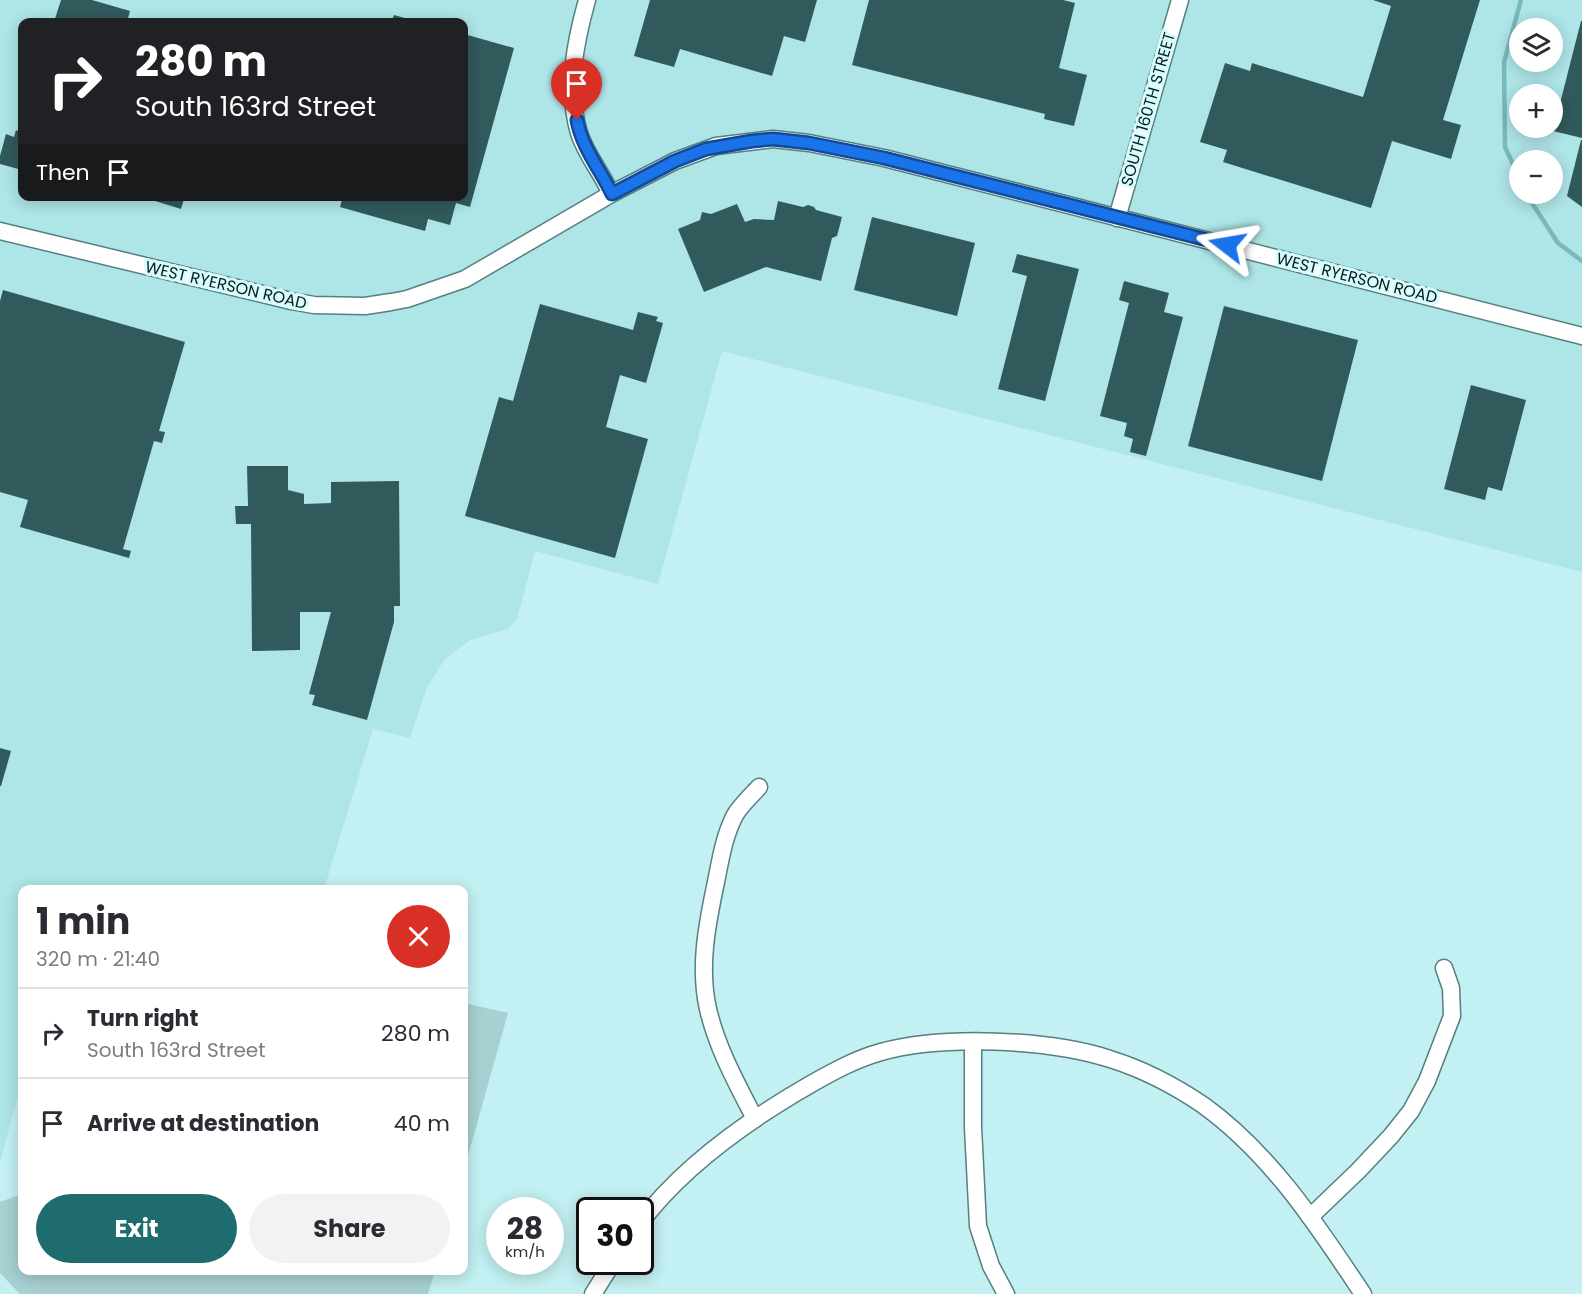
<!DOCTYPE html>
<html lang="en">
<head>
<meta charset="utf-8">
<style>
  body { margin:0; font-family:Poppins,sans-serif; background:#f2f2f3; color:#2b2b33; height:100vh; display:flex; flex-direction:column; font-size:22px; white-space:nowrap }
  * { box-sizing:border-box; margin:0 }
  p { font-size:20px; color:#7c7c81 }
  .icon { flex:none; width:33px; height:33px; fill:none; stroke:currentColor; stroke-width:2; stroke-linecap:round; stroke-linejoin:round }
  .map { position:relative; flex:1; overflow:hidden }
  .sheet { position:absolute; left:18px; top:885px; width:450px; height:390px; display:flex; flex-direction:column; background:#fff; border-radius:12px; box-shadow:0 3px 15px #0003 }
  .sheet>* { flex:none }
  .top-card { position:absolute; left:18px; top:18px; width:450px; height:183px; border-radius:12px; box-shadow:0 3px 15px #0003; background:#202124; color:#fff; overflow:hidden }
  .buttons { position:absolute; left:1509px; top:18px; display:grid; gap:12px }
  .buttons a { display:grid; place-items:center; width:54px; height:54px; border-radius:50%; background:#fff; box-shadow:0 3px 15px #0003; font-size:30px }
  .speed { position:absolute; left:486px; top:1197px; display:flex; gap:12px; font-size:30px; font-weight:700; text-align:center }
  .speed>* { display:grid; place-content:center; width:78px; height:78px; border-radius:50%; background:#fff; box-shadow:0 3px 15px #0003; line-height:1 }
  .speed small { font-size:15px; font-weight:400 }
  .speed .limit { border:3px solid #111; border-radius:9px; background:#fff; color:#111 }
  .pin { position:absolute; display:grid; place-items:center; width:51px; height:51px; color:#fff; margin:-62px -26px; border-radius:50% 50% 50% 0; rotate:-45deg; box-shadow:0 0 6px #0007 }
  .pin .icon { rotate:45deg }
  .me { position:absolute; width:66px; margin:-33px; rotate:284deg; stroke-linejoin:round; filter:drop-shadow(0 0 4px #0008) }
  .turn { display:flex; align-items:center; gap:21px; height:126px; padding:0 18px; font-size:27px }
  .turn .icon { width:78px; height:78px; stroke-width:2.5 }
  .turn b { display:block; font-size:42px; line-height:51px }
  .then { display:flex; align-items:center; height:57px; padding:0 18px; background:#0003; gap:12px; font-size:22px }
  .round { display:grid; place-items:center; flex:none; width:63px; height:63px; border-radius:32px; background:#f2f2f3 }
  .overview { display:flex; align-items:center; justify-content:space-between; height:102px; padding:0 18px }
  h1 { font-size:36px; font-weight:700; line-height:45px }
  .action { display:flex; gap:12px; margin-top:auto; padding:12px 18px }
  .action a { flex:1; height:69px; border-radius:36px; background:#1f6c6f; color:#fff; font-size:24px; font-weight:700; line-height:69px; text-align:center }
  .action a+a { background:#f2f2f3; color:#2b2b33 }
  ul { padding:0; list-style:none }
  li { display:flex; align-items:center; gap:18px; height:90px; padding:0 18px; border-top:2px solid #e1e1e2 }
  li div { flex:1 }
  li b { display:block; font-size:22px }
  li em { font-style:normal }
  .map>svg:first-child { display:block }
  .built { fill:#aee5e7; fill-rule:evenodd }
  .green { fill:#a7d0d2 }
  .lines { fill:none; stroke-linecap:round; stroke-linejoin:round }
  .stream { stroke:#78b9bb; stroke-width:4.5 }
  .building { fill:#315a5c }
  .minor-casing { stroke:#557f81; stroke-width:19 }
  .minor { stroke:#fff; stroke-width:16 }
  .route-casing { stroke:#114b97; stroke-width:15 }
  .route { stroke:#1a73e8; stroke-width:10 }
  .labels { text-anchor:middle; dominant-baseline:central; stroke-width:6; stroke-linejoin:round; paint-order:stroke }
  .street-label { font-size:16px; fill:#091b1c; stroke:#d7fcfd }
</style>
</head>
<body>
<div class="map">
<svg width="1582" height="1294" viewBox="0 0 1582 1294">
  <rect width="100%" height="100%" fill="#c3f0f2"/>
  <path class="built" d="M 0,0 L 1582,0 L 1582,572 L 722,351 L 658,584 L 535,551 L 517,619 L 508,629 L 470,640 L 445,659 L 427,687 L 410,738 L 373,729 L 324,889 L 22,890 L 22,1081 L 0,1162 ZM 22,22 L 464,22 L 464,196 L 22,196 ZM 1520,28 L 1552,28 L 1552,62 L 1520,62 ZM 1520,94 L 1552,94 L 1552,128 L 1520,128 ZM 1520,160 L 1552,160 L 1552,194 L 1520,194 Z"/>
  <g class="green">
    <path d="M 464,1003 L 508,1013 L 464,1170 Z"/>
    <path d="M 22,1194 L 22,1270 L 435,1271 L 428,1294 L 20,1294 L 0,1273 L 0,1202 Z"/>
  </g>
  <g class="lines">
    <g class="stream">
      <path d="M 1520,179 L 1505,147 L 1504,62 L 1521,0"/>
      <path d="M 1526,194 L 1558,243 L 1582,261"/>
    </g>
  </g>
  <g class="building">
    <path d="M 61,0 L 92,0 L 130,11 L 127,22 L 54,22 Z"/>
    <path d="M 650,0 L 817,0 L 805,42 L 784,36 L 772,76 L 680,49 L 674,67 L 634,56 Z"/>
    <path d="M 869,0 L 1063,0 L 1075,3 L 1059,68 L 1087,75 L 1074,126 L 1044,119 L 1045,114 L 852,65 Z"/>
    <path d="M 1373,0 L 1480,0 L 1443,120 L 1461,125 L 1451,159 L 1392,141 L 1371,208 L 1223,162 L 1227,150 L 1200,142 L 1225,63 L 1250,71 L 1252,63 L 1363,97 L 1391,6 Z"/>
    <path d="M 394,15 L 419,22 L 391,22 Z"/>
    <path d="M 1581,21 L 1582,21 L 1582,138 L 1553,131 Z"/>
    <path d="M 464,34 L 514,48 L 470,207 L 456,203 L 450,225 L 428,219 L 425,231 L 340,207 L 343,196 L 464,196 Z"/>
    <path d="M 16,130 L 22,133 L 22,170 L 0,164 L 0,156 L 6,134 L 14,137 Z"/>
    <path d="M 1581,140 L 1582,140 L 1582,207 L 1567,196 Z"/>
    <path d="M 139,196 L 185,196 L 181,209 Z"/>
    <path d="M 778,201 L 803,207 L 808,205 L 814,207 L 816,210 L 842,217 L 837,236 L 832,238 L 821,281 L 766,267 L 704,292 L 678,229 L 700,220 L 702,212 L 711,214 L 737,204 L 745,222 L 754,219 L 774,220 Z"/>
    <path d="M 872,217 L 975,243 L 957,316 L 854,290 Z"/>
    <path d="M 1017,254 L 1079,269 L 1045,401 L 998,389 L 1027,276 L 1012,272 Z"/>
    <path d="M 1124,281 L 1169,293 L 1164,312 L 1183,317 L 1146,456 L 1130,452 L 1133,439 L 1124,436 L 1127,423 L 1100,416 L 1129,303 L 1119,300 Z"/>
    <path d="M 3,290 L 185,342 L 159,431 L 165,432 L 162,443 L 154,441 L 123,549 L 131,551 L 129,558 L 20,527 L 28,500 L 0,492 L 0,301 Z"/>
    <path d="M 540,304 L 633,330 L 638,312 L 658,317 L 656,321 L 663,323 L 646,383 L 620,375 L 606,427 L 648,439 L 615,558 L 465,516 L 499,397 L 513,401 Z"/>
    <path d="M 1224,306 L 1358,340 L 1322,481 L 1188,446 Z"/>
    <path d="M 1471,385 L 1526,400 L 1502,491 L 1488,487 L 1485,500 L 1444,489 Z"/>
    <path d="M 247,466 L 288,466 L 288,490 L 304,494 L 304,504 L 331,503 L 331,482 L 399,481 L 400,606 L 394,606 L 394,622 L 367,720 L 312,705 L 315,695 L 309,694 L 331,612 L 300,612 L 300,650 L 252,651 L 251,524 L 236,524 L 235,506 L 248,506 Z"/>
    <path d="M 0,748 L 11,751 L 1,786 L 0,786 Z"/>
  </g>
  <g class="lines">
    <g class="minor-casing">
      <g id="minor">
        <path d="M 587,0 C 575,43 566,88 579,133 C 586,155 602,173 611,194"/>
        <path d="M 1117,218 L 1180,0"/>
        <path d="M 0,231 L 291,301 L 314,305 L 365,306 L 391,302 L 407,299 L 465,279 L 611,194 L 675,161 L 716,146 L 773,139 L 809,143 L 884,158 L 1582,336"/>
        <path d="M 973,1042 L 973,1127 L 978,1226 L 991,1266 L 1006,1294"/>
        <path d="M 755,1119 C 737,1084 717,1048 708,1009 C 698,965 708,920 717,877 C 721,856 725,834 735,815 C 741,805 751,796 759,787"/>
        <path d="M 1310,1217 L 1358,1171 L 1391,1136 L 1411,1111 L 1427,1081 L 1452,1016 L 1451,988 L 1444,968"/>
        <path d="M 640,1223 C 683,1166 750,1119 811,1084 C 834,1071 856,1059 881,1052 C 943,1035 1048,1039 1110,1059 C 1142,1069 1175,1086 1203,1105 C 1271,1154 1317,1225 1363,1294"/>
        <path d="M 593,1294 L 613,1262"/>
      </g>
    </g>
    <use href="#minor" class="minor"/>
  </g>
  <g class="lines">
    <g class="route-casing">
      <path id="route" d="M 577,120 C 582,148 600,169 612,194 L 675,161 L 706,149 L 752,141 L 773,139 L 809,143 L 884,158 L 1227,245"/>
    </g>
    <use href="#route" class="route"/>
  </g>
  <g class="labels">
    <g class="street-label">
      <text transform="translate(1148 109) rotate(-74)">SOUTH 160TH STREET</text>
      <text transform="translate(1357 278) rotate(14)">WEST RYERSON ROAD</text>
      <text transform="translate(226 285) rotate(13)">WEST RYERSON ROAD</text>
    </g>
  </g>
</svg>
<div class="buttons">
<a><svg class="icon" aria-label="layers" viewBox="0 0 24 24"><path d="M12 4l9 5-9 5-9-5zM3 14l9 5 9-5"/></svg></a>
<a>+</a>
<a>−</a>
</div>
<div class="speed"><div>28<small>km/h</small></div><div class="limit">30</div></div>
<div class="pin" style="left:577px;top:120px;background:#d93025"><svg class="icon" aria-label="arrive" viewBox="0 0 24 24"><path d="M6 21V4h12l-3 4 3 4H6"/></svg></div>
<svg class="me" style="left:1227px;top:245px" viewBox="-20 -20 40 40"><path d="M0-17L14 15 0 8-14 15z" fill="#1a73e8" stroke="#fff" stroke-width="4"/></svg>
<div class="top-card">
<div class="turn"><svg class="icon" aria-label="right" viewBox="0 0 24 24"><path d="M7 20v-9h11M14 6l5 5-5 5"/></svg><div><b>280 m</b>South 163rd Street</div></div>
<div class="then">Then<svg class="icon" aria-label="arrive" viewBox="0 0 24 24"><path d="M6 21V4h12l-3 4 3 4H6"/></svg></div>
</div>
<section class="sheet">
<div class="overview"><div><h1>1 min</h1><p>320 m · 21:40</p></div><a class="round" style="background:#d93025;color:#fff"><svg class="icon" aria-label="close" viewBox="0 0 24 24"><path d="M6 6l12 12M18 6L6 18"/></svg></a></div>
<ul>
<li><svg class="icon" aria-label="right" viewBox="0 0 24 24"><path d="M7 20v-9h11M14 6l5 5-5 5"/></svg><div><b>Turn right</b><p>South 163rd Street</p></div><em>280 m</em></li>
<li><svg class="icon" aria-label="arrive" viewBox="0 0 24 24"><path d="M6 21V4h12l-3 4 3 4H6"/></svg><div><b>Arrive at destination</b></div><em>40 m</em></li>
</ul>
<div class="action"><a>Exit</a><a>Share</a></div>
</section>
</div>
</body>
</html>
